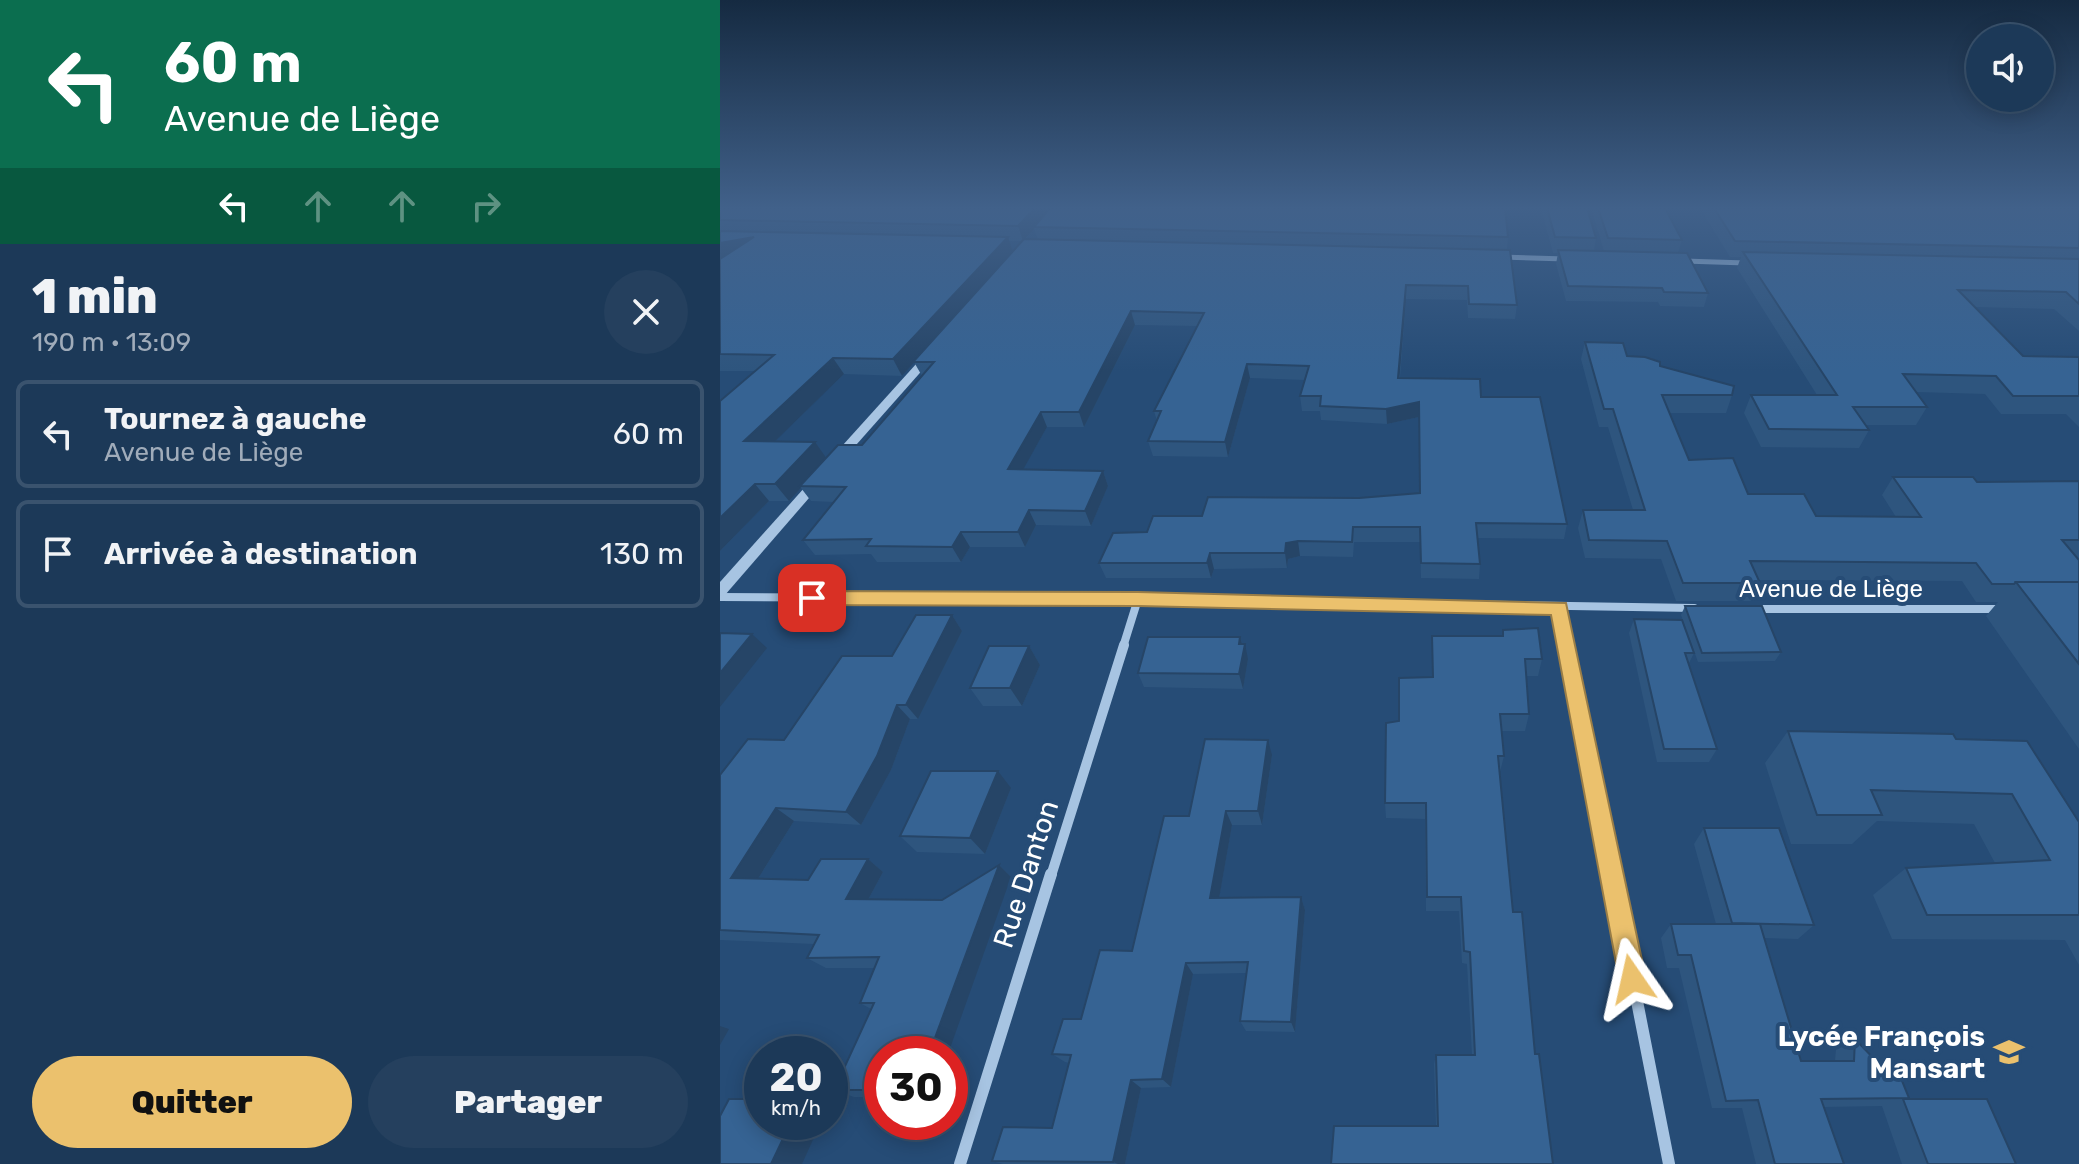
<!DOCTYPE html>
<html lang="fr">
<head>
<meta charset="utf-8">
<style>
  body { margin:0; font-family:Rubik,sans-serif; background:#25405e; color:#f1f3f6; height:100vh; display:flex; flex-direction:column; font-size:30px; white-space:nowrap }
  * { box-sizing:border-box; margin:0 }
  p { font-size:26px; color:#a0acba }
  .icon { flex:none; width:44px; height:44px; fill:none; stroke:currentColor; stroke-width:2; stroke-linecap:round; stroke-linejoin:round }
  .map { position:relative; flex:1; overflow:hidden }
  .side { display:flex; flex-direction:column; background:#1c3958; width:720px }
  .side>* { flex:none }
  .guide { background:#0b6e4f; color:#fff; overflow:hidden }
  .fabs { position:absolute; left:1246px; top:24px; display:grid; gap:16px }
  .fabs a { display:grid; place-items:center; width:88px; height:88px; border-radius:50%; background:#1c3958; box-shadow:0 4px 20px #0003,0 0 0 2px #3a536e; font-size:40px }
  .speed { position:absolute; left:24px; top:1036px; display:flex; gap:16px; font-size:40px; font-weight:700; text-align:center }
  .speed>* { display:grid; place-content:center; width:104px; height:104px; border-radius:50%; background:#1c3958; box-shadow:0 4px 20px #0003,0 0 0 2px #3a536e; line-height:1 }
  .speed small { font-size:20px; font-weight:400 }
  .speed .limit { border:12px solid #d22; background:#fff; color:#111 }
  .pin { position:absolute; display:grid; place-items:center; width:68px; height:68px; color:#fff; margin:-34px; border-radius:16px; box-shadow:0 4px 12px #0006 }
  .me { position:absolute; width:88px; margin:-44px; rotate:349deg; stroke-linejoin:round; filter:drop-shadow(0 0 6px #0008) }
  .turn { display:flex; align-items:center; gap:28px; height:168px; padding:0 32px; font-size:36px }
  .turn .icon { width:104px; height:104px; stroke-width:2.5 }
  .turn b { display:block; font-size:56px; line-height:68px }
  .lanes { display:flex; align-items:center; height:76px; padding:0 32px; background:#0003; justify-content:center; gap:40px; direction:ltr }
  .lanes .off { opacity:.35 }
  .round { display:grid; place-items:center; flex:none; width:84px; height:84px; border-radius:42px; background:#25405e }
  .head { display:flex; align-items:center; justify-content:space-between; height:136px; padding:0 32px }
  h1 { font-size:48px; font-weight:800; line-height:60px }
  .button { display:flex; gap:16px; margin-top:auto; padding:16px 32px }
  .button a { flex:1; height:92px; border-radius:48px; background:#ebc16d; color:#111; font-size:32px; font-weight:800; line-height:92px; text-align:center }
  .button a+a { background:#25405e; color:#f1f3f6 }
  ul { padding:0; list-style:none }
  li { display:flex; align-items:center; gap:24px; height:108px; margin:0 16px 12px; padding:0 16px; border:4px solid #3a536e; border-radius:12px }
  li div { flex:1 }
  li b { display:block; font-size:30px }
  li em { font-style:normal }
  main { display:flex; flex:1; min-height:0 }
  .map>svg:first-child { display:block }
  .lines { fill:none; stroke-linecap:round; stroke-linejoin:round }
  .minor-far3 { stroke:#a7c4e2; stroke-width:5 }
  .minor-far2 { stroke:#a7c4e2; stroke-width:8 }
  .minor-far1 { stroke:#a7c4e2; stroke-width:10 }
  .minor { stroke:#a7c4e2; stroke-width:12 }
  .tertiary { fill:#a7c4e2; fill-rule:evenodd }
  .wall { fill:#2e557e; fill-rule:evenodd }
  .shaded-wall { fill:#264567 }
  .building { fill:#366393; stroke:#264567; stroke-width:2 }
  .route { fill:#ebc16d; stroke:#997d47; stroke-width:2 }
  .labels { text-anchor:middle; dominant-baseline:central; stroke-width:8; stroke-linejoin:round; paint-order:stroke }
  .street-label { font-size:24px; fill:#fff; stroke:#264c76 }
  .near-street-label { font-size:28px; fill:#fff; stroke:#264c76 }
  .near-poi-label { font-size:28px; font-weight:bold; fill:#fff; stroke:#264c76; text-anchor:end }
</style>
</head>
<body>
<main>
<section class="side">
<div class="guide">
<div class="turn"><svg class="icon" aria-label="left" viewBox="0 0 24 24"><path d="M17 20v-9H6M10 6l-5 5 5 5"/></svg><div><b>60 m</b>Avenue de Liège</div></div>
<div class="lanes"><svg class="icon" aria-label="left" viewBox="0 0 24 24"><path d="M17 20v-9H6M10 6l-5 5 5 5"/></svg><svg class="icon off" aria-label="ahead" viewBox="0 0 24 24"><path d="M12 20V5M6 11l6-6 6 6"/></svg><svg class="icon off" aria-label="ahead" viewBox="0 0 24 24"><path d="M12 20V5M6 11l6-6 6 6"/></svg><svg class="icon off" aria-label="right" viewBox="0 0 24 24"><path d="M7 20v-9h11M14 6l5 5-5 5"/></svg></div>
</div>
<div class="head"><div><h1>1 min</h1><p>190 m · 13:09</p></div><a class="round"><svg class="icon" aria-label="close" viewBox="0 0 24 24"><path d="M6 6l12 12M18 6L6 18"/></svg></a></div>
<ul>
<li><svg class="icon" aria-label="left" viewBox="0 0 24 24"><path d="M17 20v-9H6M10 6l-5 5 5 5"/></svg><div><b>Tournez à gauche</b><p>Avenue de Liège</p></div><em>60 m</em></li>
<li><svg class="icon" aria-label="arrive" viewBox="0 0 24 24"><path d="M6 21V4h12l-3 4 3 4H6"/></svg><div><b>Arrivée à destination</b></div><em>130 m</em></li>
</ul>
<div class="button"><a>Quitter</a><a>Partager</a></div>
</section>
<div class="map">
<svg width="1359" height="1164" viewBox="0 0 1359 1164">
  <rect width="100%" height="100%" fill="#264c76"/>
  <g class="lines">
    <g class="minor-far3">
      <path d="M 780,257 L 846,259"/>
      <path d="M 964,261 L 1026,263"/>
    </g>
    <g class="minor-far2">
      <path d="M 0,597 L 418,599 L 974,608"/>
      <path d="M 840,608 L 848,647"/>
      <path d="M 1032,609 L 1282,609"/>
      <path d="M 403,647 L 418,599"/>
    </g>
    <g class="minor-far1">
      <path d="M 847,645 L 893,876"/>
      <path d="M 331,876 L 404,645"/>
    </g>
    <g class="minor">
      <path d="M 892,874 L 949,1164"/>
      <path d="M 240,1164 L 331,874"/>
    </g>
    <g class="tertiary">
      <path d="M 210,352 L 215,355 L 214,357 L 121,462 L 113,462 L 113,456 L 206,353 Z"/>
      <path d="M 98,476 L 102,477 L 104,480 L 102,483 L 5,595 L 0,596 L 0,582 L 94,477 Z"/>
    </g>
  </g>
  <g class="wall">
    <path d="M 0,208 L 788,237 L 787,250 L 797,305 L 795,319 L 748,318 L 747,300 L 686,299 L 680,378 L 761,397 L 847,524 L 844,539 L 758,538 L 760,564 L 759,579 L 701,578 L 700,542 L 634,542 L 633,557 L 580,556 L 568,559 L 567,568 L 494,569 L 491,578 L 386,578 L 379,563 L 427,532 L 482,516 L 639,498 L 699,493 L 699,417 L 667,424 L 601,420 L 600,411 L 582,411 L 580,396 L 585,380 L 530,378 L 508,457 L 433,456 L 428,441 L 437,421 L 434,411 L 477,326 L 415,325 L 364,427 L 327,427 L 303,469 L 383,471 L 388,486 L 371,526 L 316,525 L 305,547 L 250,547 L 241,562 L 157,562 L 151,554 L 95,555 L 83,540 L 114,502 L 91,501 L 81,488 L 69,501 L 49,501 L 0,551 L 0,401 L 35,371 L 0,371 ZM 314,229 L 318,240 L 305,239 L 308,236 ZM 289,241 L 303,241 L 293,252 ZM 194,362 L 202,376 L 142,445 L 106,458 L 55,441 L 124,374 L 182,376 Z"/>
    <path d="M 821,208 L 867,208 L 876,238 L 874,251 L 884,251 L 871,208 L 945,208 L 962,240 L 958,253 L 988,293 L 984,307 L 940,306 L 938,302 L 846,301 L 836,264 L 838,253 L 833,253 Z"/>
    <path d="M 980,208 L 1359,208 L 1359,331 L 1334,309 L 1255,307 L 1303,356 L 1359,357 L 1359,427 L 1346,414 L 1281,414 L 1265,394 L 1196,392 L 1207,407 L 1196,425 L 1145,425 L 1149,430 L 1139,448 L 1041,447 L 1024,413 L 1031,395 L 1097,395 L 1017,268 L 1021,257 L 1010,257 Z"/>
    <path d="M 865,342 L 907,356 L 940,366 L 1012,395 L 1006,413 L 949,413 L 969,460 L 1028,494 L 1096,516 L 1176,517 L 1162,495 L 1173,477 L 1257,482 L 1359,481 L 1359,558 L 1357,558 L 1359,560 L 1359,749 L 1266,616 L 1278,602 L 1256,602 L 1242,581 L 1038,580 L 1040,583 L 1031,601 L 956,601 L 941,559 L 865,558 L 858,528 L 863,510 L 913,510 L 888,427 L 879,427 L 861,359 Z"/>
    <path d="M 965,606 L 1061,652 L 1055,661 L 978,662 L 961,615 Z"/>
    <path d="M 232,615 L 242,631 L 198,719 L 190,719 L 171,770 L 141,825 L 74,821 L 38,879 L 88,880 L 148,859 L 163,872 L 148,900 L 222,900 L 279,865 L 291,877 L 162,1054 L 162,1097 L 134,1097 L 114,1090 L 151,1009 L 140,1003 L 155,968 L 106,968 L 87,958 L 94,944 L 0,940 L 0,775 L 64,740 Z"/>
    <path d="M 914,619 L 974,653 L 969,663 L 997,749 L 989,762 L 937,762 L 909,633 Z"/>
    <path d="M 783,630 L 822,659 L 818,676 L 806,676 L 809,714 L 805,731 L 782,731 L 784,756 L 780,772 L 793,912 L 833,1164 L 716,1126 L 714,1064 L 716,1055 L 752,1055 L 747,964 L 742,963 L 739,911 L 706,911 L 705,819 L 666,818 L 665,803 L 679,721 L 712,677 L 712,636 L 782,636 Z"/>
    <path d="M 520,637 L 528,659 L 523,689 L 424,687 L 418,673 Z"/>
    <path d="M 309,646 L 320,665 L 302,706 L 263,706 L 250,688 Z"/>
    <path d="M 1068,731 L 1236,739 L 1359,822 L 1359,965 L 1345,940 L 1172,939 L 1153,895 L 1186,868 L 1275,863 L 1254,824 L 1157,821 L 1132,844 L 1071,844 L 1045,763 Z"/>
    <path d="M 552,755 L 542,825 L 512,825 L 499,898 L 581,897 L 585,910 L 575,1032 L 526,1031 L 520,1021 L 526,973 L 473,974 L 451,1087 L 421,1088 L 405,1164 L 283,1164 L 272,1161 L 332,1128 L 349,1063 L 345,1062 L 332,1054 L 361,1019 L 412,951 L 469,816 Z"/>
    <path d="M 291,788 L 265,854 L 197,852 L 180,836 Z"/>
    <path d="M 984,828 L 1094,925 L 1078,939 L 1045,938 L 1081,1061 L 1115,1061 L 1116,1049 L 1135,1039 L 1189,1098 L 1296,1164 L 1182,1164 L 1162,1106 L 1104,1107 L 1124,1164 L 1036,1164 L 1022,1108 L 992,1108 L 959,968 L 947,968 L 941,938 L 951,924 L 996,924 L 974,844 Z"/>
  </g>
  <g class="shaded-wall">
    <path d="M 315,208 L 333,208 L 314,227 L 314,229 L 303,241 L 298,226 Z"/>
    <path d="M 34,237 L 0,260 L 0,243 Z"/>
    <path d="M 288,237 L 293,252 L 182,376 L 173,359 Z"/>
    <path d="M 686,285 L 686,299 L 678,392 L 678,378 Z"/>
    <path d="M 411,311 L 415,325 L 364,427 L 359,412 Z"/>
    <path d="M 113,358 L 124,374 L 38,458 L 24,441 Z"/>
    <path d="M 527,364 L 530,378 L 508,457 L 505,442 Z"/>
    <path d="M 699,402 L 699,417 L 667,424 L 666,409 Z"/>
    <path d="M 321,412 L 327,427 L 295,484 L 288,469 Z"/>
    <path d="M 95,442 L 107,459 L 80,486 L 81,488 L 69,501 L 55,484 Z"/>
    <path d="M 383,471 L 388,486 L 371,526 L 365,511 Z"/>
    <path d="M 35,484 L 49,501 L 0,551 L 0,518 Z"/>
    <path d="M 309,510 L 316,525 L 305,547 L 298,532 Z"/>
    <path d="M 241,532 L 250,547 L 241,562 L 232,547 Z"/>
    <path d="M 578,541 L 580,556 L 568,559 L 567,568 L 565,553 L 566,543 Z"/>
    <path d="M 490,553 L 494,569 L 491,578 L 487,563 Z"/>
    <path d="M 232,615 L 242,631 L 198,719 L 186,705 Z"/>
    <path d="M 32,634 L 47,648 L 0,707 L 0,673 Z"/>
    <path d="M 520,637 L 524,650 L 525,644 L 528,659 L 523,689 L 519,674 L 519,644 Z"/>
    <path d="M 309,646 L 320,665 L 302,706 L 290,688 Z"/>
    <path d="M 177,705 L 190,719 L 171,770 L 141,825 L 126,812 Z"/>
    <path d="M 548,740 L 552,755 L 542,825 L 538,811 Z"/>
    <path d="M 278,771 L 291,788 L 265,854 L 250,838 Z"/>
    <path d="M 56,808 L 74,821 L 31,890 L 11,878 Z"/>
    <path d="M 506,811 L 512,825 L 497,910 L 490,898 Z"/>
    <path d="M 148,859 L 163,872 L 142,911 L 126,899 Z"/>
    <path d="M 279,865 L 291,877 L 228,1054 L 209,1054 Z"/>
    <path d="M 581,897 L 585,910 L 575,1032 L 571,1022 Z"/>
    <path d="M 466,963 L 473,974 L 451,1087 L 442,1079 Z"/>
    <path d="M 0,1026 L 9,1029 L 0,1045 Z"/>
    <path d="M 411,1080 L 421,1088 L 405,1164 L 398,1164 L 393,1162 Z"/>
    <path d="M 71,1122 L 101,1122 L 82,1164 L 51,1164 Z"/>
  </g>
  <g class="building">
    <path d="M 0,208 L 315,208 L 298,226 L 0,220 Z"/>
    <path d="M 330,208 L 785,208 L 788,237 L 314,227 Z"/>
    <path d="M 827,208 L 867,208 L 876,238 L 835,237 Z"/>
    <path d="M 878,208 L 945,208 L 962,240 L 888,238 Z"/>
    <path d="M 994,208 L 1359,208 L 1359,248 L 1015,241 Z"/>
    <path d="M 0,231 L 288,237 L 173,359 L 113,358 L 24,441 L 95,442 L 55,484 L 35,484 L 0,518 L 0,401 L 54,355 L 0,354 L 0,259 L 34,237 L 0,243 Z"/>
    <path d="M 304,239 L 790,250 L 797,305 L 749,304 L 748,286 L 686,285 L 678,378 L 760,379 L 761,397 L 820,397 L 847,524 L 756,523 L 760,564 L 701,563 L 700,527 L 633,527 L 632,542 L 578,541 L 566,543 L 565,553 L 490,553 L 487,563 L 379,563 L 393,533 L 427,532 L 433,516 L 482,516 L 488,497 L 639,498 L 700,493 L 699,402 L 666,409 L 600,406 L 601,396 L 580,396 L 589,366 L 527,364 L 505,442 L 428,441 L 441,411 L 434,411 L 484,313 L 411,311 L 359,412 L 321,412 L 288,469 L 383,471 L 365,511 L 309,510 L 298,532 L 241,532 L 232,547 L 146,546 L 151,539 L 83,540 L 126,487 L 80,486 L 118,445 L 142,445 L 214,362 L 193,362 Z"/>
    <path d="M 838,250 L 967,253 L 988,293 L 944,292 L 942,288 L 848,286 Z"/>
    <path d="M 1023,252 L 1359,259 L 1359,304 L 1346,292 L 1238,290 L 1303,356 L 1359,357 L 1359,396 L 1293,396 L 1276,376 L 1183,374 L 1207,407 L 1133,407 L 1149,430 L 1049,429 L 1031,395 L 1117,395 Z"/>
    <path d="M 865,342 L 903,343 L 907,356 L 925,357 L 940,362 L 940,366 L 1014,386 L 1012,395 L 942,395 L 969,460 L 1013,458 L 1028,494 L 1084,494 L 1096,516 L 1201,517 L 1173,477 L 1253,477 L 1257,482 L 1359,481 L 1359,540 L 1342,540 L 1359,560 L 1359,582 L 1296,582 L 1294,584 L 1272,584 L 1256,563 L 1030,561 L 1040,583 L 963,583 L 947,541 L 869,540 L 863,510 L 925,510 L 893,409 L 884,409 Z"/>
    <path d="M 1296,582 L 1359,582 L 1359,664 Z"/>
    <path d="M 965,606 L 1042,606 L 1061,652 L 982,653 Z"/>
    <path d="M 196,615 L 232,615 L 186,705 L 177,705 L 157,756 L 126,812 L 56,808 L 11,878 L 88,880 L 101,859 L 148,859 L 126,899 L 222,900 L 279,865 L 209,1054 L 162,1054 L 162,1090 L 114,1090 L 154,1003 L 140,1003 L 159,957 L 87,958 L 99,935 L 0,930 L 0,775 L 28,739 L 64,740 L 122,656 L 172,656 Z"/>
    <path d="M 914,619 L 962,620 L 974,653 L 965,653 L 997,749 L 944,749 Z"/>
    <path d="M 818,628 L 822,659 L 805,659 L 809,714 L 780,714 L 784,756 L 778,756 L 793,912 L 802,912 L 815,1054 L 819,1054 L 833,1164 L 611,1164 L 614,1126 L 718,1126 L 716,1055 L 755,1055 L 750,952 L 744,951 L 741,897 L 707,897 L 706,803 L 665,803 L 666,723 L 679,721 L 679,678 L 713,677 L 712,636 L 783,636 L 783,630 Z"/>
    <path d="M 0,633 L 32,634 L 0,673 Z"/>
    <path d="M 428,637 L 520,637 L 519,644 L 525,644 L 519,674 L 418,673 Z"/>
    <path d="M 269,646 L 309,646 L 290,688 L 250,688 Z"/>
    <path d="M 1068,731 L 1233,734 L 1236,739 L 1307,741 L 1359,822 L 1359,915 L 1207,915 L 1186,868 L 1330,860 L 1292,794 L 1151,790 L 1162,815 L 1097,815 Z"/>
    <path d="M 485,739 L 548,740 L 538,811 L 506,811 L 490,898 L 581,897 L 571,1022 L 520,1021 L 528,962 L 466,963 L 442,1079 L 411,1080 L 393,1162 L 272,1161 L 283,1127 L 332,1128 L 351,1055 L 332,1054 L 343,1019 L 361,1019 L 380,950 L 412,951 L 444,816 L 469,816 Z"/>
    <path d="M 211,771 L 278,771 L 250,838 L 180,836 Z"/>
    <path d="M 984,828 L 1059,828 L 1094,925 L 1012,923 Z"/>
    <path d="M 951,924 L 1040,924 L 1081,1061 L 1134,1061 L 1135,1039 L 1157,1062 L 1174,1061 L 1189,1098 L 1101,1099 L 1124,1164 L 1055,1164 L 1038,1100 L 1006,1101 L 971,955 L 958,955 Z"/>
    <path d="M 9,1099 L 42,1099 L 42,1122 L 71,1122 L 51,1164 L 0,1164 L 0,1116 Z"/>
    <path d="M 1183,1099 L 1267,1099 L 1296,1164 L 1208,1164 Z"/>
  </g>
  <linearGradient id="sky" x2="0" y2="1"><stop stop-color="#152a41"/><stop offset="0.56" stop-color="#41618a"/><stop offset="1" stop-color="#41618a" stop-opacity="0"/></linearGradient>
  <rect width="1359" height="371" fill="url(#sky)"/>
  <path class="route" d="M 92,591 L 418,592 L 846,603 L 926,979 L 922,988 L 912,992 L 903,988 L 899,979 L 831,615 L 418,606 L 92,605 L 83,598 Z"/>
  <defs>
    <g id="school-bare" transform="scale(2.4)"><path d="M0-5L7-2L0 1L-7-2ZM-4 1L0 2.5L4 1V4Q0 6-4 4Z" fill="#ebc16d" stroke="#264c76" stroke-width="2.5" paint-order="stroke"/></g>
  </defs>
  <g fill-rule="evenodd">
    <use href="#school-bare" x="1289" y="1052"/>
  </g>
  <g class="labels">
    <g class="street-label">
      <text x="1111" y="589">Avenue de Liège</text>
    </g>
    <g class="near-street-label">
      <text transform="translate(306 874) rotate(-72)">Rue Danton</text>
    </g>
    <g class="near-poi-label">
      <text x="1265" y="1036">Lycée François<tspan x="1265" dy="32">Mansart</tspan></text>
    </g>
  </g>
</svg>
<div class="fabs">
<a><svg class="icon" aria-label="sound" viewBox="0 0 24 24"><path d="M4 9h4l5-4v14l-5-4H4zM17 9q2 3 0 6"/></svg></a>
</div>
<div class="speed"><div>20<small>km/h</small></div><div class="limit">30</div></div>
<div class="pin" style="left:92px;top:598px;background:#d93025"><svg class="icon" aria-label="arrive" viewBox="0 0 24 24"><path d="M6 21V4h12l-3 4 3 4H6"/></svg></div>
<svg class="me" style="left:912px;top:979px" viewBox="-20 -20 40 40"><path d="M0-17L14 15 0 8-14 15z" fill="#ebc16d" stroke="#fff" stroke-width="4"/></svg>
</div>
</main>
</body>
</html>
